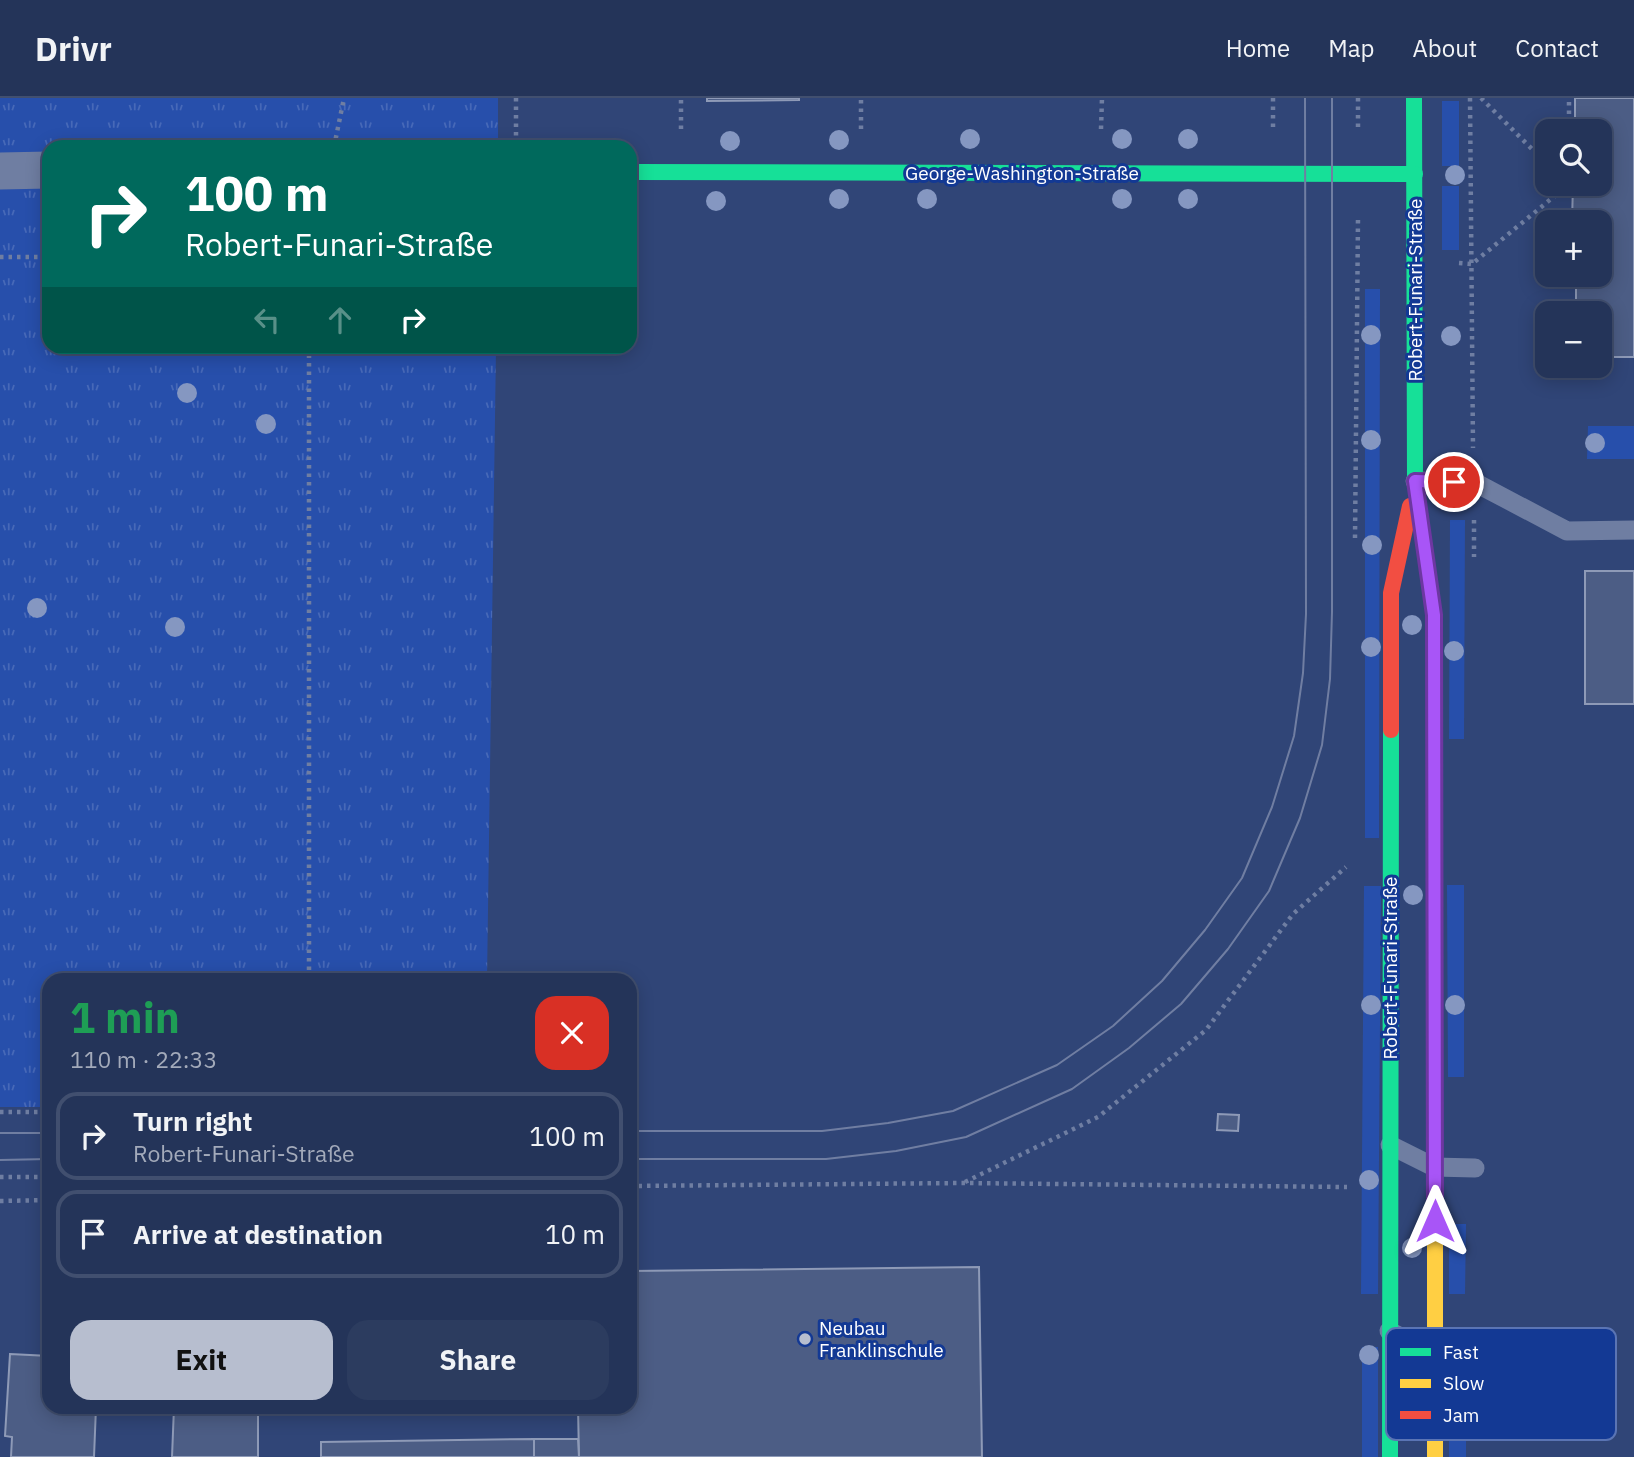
<!DOCTYPE html>
<html lang="en">
<head>
<meta charset="utf-8">
<style>
  body { margin:0; font-family:"IBM Plex Sans",sans-serif; background:#2c3c5f; color:#f1f3f6; height:100vh; display:flex; flex-direction:column; font-size:26px; white-space:nowrap }
  * { box-sizing:border-box; margin:0 }
  p { font-size:23px; color:#a3aaba }
  .icon { flex:none; width:38px; height:38px; fill:none; stroke:currentColor; stroke-width:2; stroke-linecap:round; stroke-linejoin:round }
  .map { position:relative; flex:1; overflow:hidden }
  .panel { position:absolute; left:42px; top:875px; width:595px; height:441px; display:flex; flex-direction:column; background:#243459; border-radius:21px; box-shadow:0 4px 18px #0003,0 0 0 2px #414f6f }
  .panel>* { flex:none }
  .guide { position:absolute; left:42px; top:42px; width:595px; height:214px; border-radius:21px; box-shadow:0 4px 18px #0003,0 0 0 2px #414f6f; background:#00695c; color:#fff; overflow:hidden }
  .controls { position:absolute; left:1535px; top:21px; display:grid; gap:14px }
  .controls a { display:grid; place-items:center; width:77px; height:77px; border-radius:14px; background:#243459; box-shadow:0 4px 18px #0003,0 0 0 2px #414f6f; font-size:35px }
  .pin { position:absolute; display:grid; place-items:center; width:60px; height:60px; color:#fff; margin:-30px; border:4px solid #fff; border-radius:50%; box-shadow:0 2px 7px #0007 }
  .me { position:absolute; width:77px; margin:-38px; rotate:0deg; stroke-linejoin:round; filter:drop-shadow(0 0 5px #0008) }
  .turn { display:flex; align-items:center; gap:24px; height:147px; padding:0 28px; font-size:32px }
  .turn .icon { width:91px; height:91px; stroke-width:2.5 }
  .turn b { display:block; font-size:49px; line-height:60px }
  .lanes { display:flex; align-items:center; height:66px; padding:0 28px; background:#0003; justify-content:center; gap:35px; direction:ltr }
  .lanes .off { opacity:.35 }
  .round { display:grid; place-items:center; flex:none; width:74px; height:74px; border-radius:21px; background:#2c3c5f }
  .headline { display:flex; align-items:center; justify-content:space-between; height:119px; padding:0 28px }
  h1 { font-size:42px; font-weight:800; line-height:52px; color:#1e9e55 }
  .action { display:flex; gap:14px; margin-top:auto; padding:14px 28px }
  .action a { flex:1; height:80px; border-radius:21px; background:#b7becf; color:#111; font-size:28px; font-weight:800; line-height:80px; text-align:center }
  .action a+a { background:#2c3c5f; color:#f1f3f6 }
  ul { padding:0; list-style:none }
  li { display:flex; align-items:center; gap:21px; height:88px; margin:0 14px 10px; padding:0 14px; border:4px solid #414f6f; border-radius:21px }
  li div { flex:1 }
  li b { display:block; font-size:26px }
  li em { font-style:normal }
  header { display:flex; align-items:center; gap:42px; box-sizing:border-box; height:98px; padding:0 35px; background:#243459; border-bottom:2px solid #414f6f }
  header strong { font-size:33px }
  nav { display:flex; gap:38px; margin-inline-start:auto; font-size:24px }
  .map>svg:first-child { display:block }
  .grass { fill:#274fab }
  .park { fill:url(#park-tufts) }
  .building { fill:#4c5d85; stroke:#8e9ab7; stroke-width:2 }
  .lines { fill:none; stroke-linecap:round; stroke-linejoin:round }
  .path { stroke:#6f7ea2; stroke-width:4.5; stroke-dasharray:3.5 5; stroke-linecap:butt }
  .lane { stroke:#6f7ea2; stroke-width:19 }
  .street { stroke:#6f7ea2; stroke-width:37 }
  .fast { stroke:#16e098; stroke-width:16 }
  .slow { stroke:#ffcf43; stroke-width:16 }
  .jam { stroke:#f24e42; stroke-width:16 }
  .tram { stroke:#707ea2; stroke-width:2 }
  .tree { fill:#8597c1 }
  .route-casing { stroke:#6d37a1; stroke-width:18 }
  .route { stroke:#a855f7; stroke-width:12 }
  .poi-dot { fill:#b7becf; stroke:#133994; stroke-width:2.5 }
  .labels { text-anchor:middle; dominant-baseline:central; stroke-width:6; stroke-linejoin:round; paint-order:stroke }
  .street-label { font-size:19px; fill:#fff; stroke:#133994 }
  .poi-label { font-size:19px; fill:#fff; stroke:#133994; text-anchor:start }
  .key { fill:#133994; stroke:#5a74b4; stroke-width:2 }
  .key-label { font-size:19px; fill:#fff }
</style>
</head>
<body>
<header>
<strong>Drivr</strong>
<nav><a>Home</a><a>Map</a><a>About</a><a>Contact</a></nav>
</header>
<div class="map">
<svg width="1634" height="1359" viewBox="0 0 1634 1359">
  <defs>
    <pattern id="park-tufts" width="24" height="20" patternUnits="userSpaceOnUse" patternTransform="scale(1.75)"><rect width="24" height="20" fill="#274fab"/><path d="M3 7l-1-3M5 7V3M7 7l1-3M15 17l-1-3M17 17v-4M19 17l1-3" fill="none" stroke="#4769b8"/></pattern>
  </defs>
  <rect width="100%" height="100%" fill="#304577"/>
  <g class="grass">
    <rect x="1442" y="3" width="17" height="65"/>
    <rect x="1442" y="88" width="17" height="64"/>
    <path d="M 1365,191 L 1380,191 L 1379,740 L 1365,740 Z"/>
    <path d="M 1588,328 L 1634,328 L 1634,361 L 1587,361 Z"/>
    <path d="M 1450,422 L 1465,422 L 1464,641 L 1449,641 Z"/>
    <path d="M 1447,787 L 1464,787 L 1464,979 L 1448,979 Z"/>
    <path d="M 1364,788 L 1381,788 L 1378,1196 L 1361,1196 Z"/>
    <path d="M 1449,1126 L 1466,1126 L 1465,1196 L 1449,1196 Z"/>
    <rect x="1362" y="1249" width="16" height="110"/>
    <path d="M 1449,1308 L 1466,1309 L 1466,1359 L 1449,1359 Z"/>
  </g>
  <path class="park" d="M 0,0 L 498,0 L 498,49 L 49,49 L 49,248 L 496,249 L 487,882 L 49,882 L 49,1009 L 0,1009 Z"/>
  <g class="building">
    <path d="M 707,0 L 799,0 L 799,2 L 707,3 Z"/>
    <path d="M 1575,0 L 1634,0 L 1634,259 L 1600,259 L 1600,215 L 1576,215 L 1576,177 L 1600,177 L 1600,124 L 1572,124 L 1573,86 L 1600,86 L 1600,33 L 1575,33 Z"/>
    <rect x="1585" y="473" width="49" height="133"/>
    <path d="M 1218,1016 L 1239,1017 L 1238,1033 L 1217,1032 Z"/>
    <path d="M 979,1169 L 982,1359 L 579,1359 L 578,1309 L 630,1309 L 630,1173 Z"/>
    <path d="M 10,1256 L 49,1258 L 49,1309 L 96,1309 L 94,1359 L 11,1359 L 12,1339 L 5,1338 Z"/>
    <path d="M 174,1309 L 258,1309 L 258,1359 L 172,1359 Z"/>
    <path d="M 534,1341 L 534,1359 L 321,1359 L 321,1344 Z"/>
    <path d="M 534,1341 L 578,1341 L 579,1359 L 534,1359 Z"/>
  </g>
  <g class="lines">
    <g class="path">
      <path d="M 516,0 L 516,49"/>
      <path d="M 1273,0 L 1273,31"/>
      <path d="M 1358,0 L 1358,31"/>
      <path d="M 1470,0 L 1473,350"/>
      <path d="M 1481,0 L 1547,66"/>
      <path d="M 681,31 L 681,0"/>
      <path d="M 861,31 L 861,0"/>
      <path d="M 1101,31 L 1102,0"/>
      <path d="M 1569,33 L 1569,0"/>
      <path d="M 334,49 L 344,0"/>
      <path d="M 0,159 L 49,159"/>
      <path d="M 1459,165 L 1472,166 L 1568,87 L 1567,86"/>
      <path d="M 309,248 L 309,882"/>
      <path d="M 1474,422 L 1474,459"/>
      <path d="M 1355,440 L 1358,120"/>
      <path d="M 0,1014 L 49,1014"/>
      <path d="M 0,1079 L 49,1079"/>
      <path d="M 965,1084 L 1098,1019 L 1206,932 L 1293,816 L 1346,769"/>
      <path d="M 630,1088 L 962,1085 L 1347,1089"/>
      <path d="M 0,1103 L 49,1102"/>
    </g>
    <g class="lane">
      <path d="M 1415,383 L 1474,384 L 1567,433 L 1634,432"/>
      <path d="M 1390,1047 L 1434,1069 L 1475,1070"/>
      <path d="M 1389,1233 L 1435,1257 L 1476,1258"/>
    </g>
    <path class="street" d="M 0,73 L 49,72"/>
    <g class="fast">
      <path d="M 1414,0 L 1415,383 L 1434,517 L 1435,955"/>
      <path d="M 630,74 L 1415,76"/>
      <path d="M 1390,1359 L 1391,632"/>
    </g>
    <path class="slow" d="M 1435,955 L 1435,1359"/>
    <path class="jam" d="M 1391,632 L 1391,495 L 1410,408"/>
    <g class="tram">
      <path d="M 630,1033 L 822,1033 L 888,1025 L 953,1013 L 1057,967 L 1113,928 L 1162,883 L 1205,832 L 1242,780 L 1272,709 L 1294,638 L 1303,575 L 1306,516 L 1305,0"/>
      <path d="M 0,1035 L 49,1035"/>
      <path d="M 630,1061 L 826,1061 L 896,1053 L 966,1039 L 1072,991 L 1129,950 L 1181,906 L 1228,851 L 1269,793 L 1300,720 L 1322,647 L 1330,581 L 1332,514 L 1332,0"/>
      <path d="M 0,1062 L 49,1061"/>
    </g>
  </g>
  <g class="tree">
    <circle cx="970" cy="41" r="10"/>
    <circle cx="1122" cy="41" r="10"/>
    <circle cx="1188" cy="41" r="10"/>
    <circle cx="839" cy="42" r="10"/>
    <circle cx="730" cy="43" r="10"/>
    <circle cx="1455" cy="77" r="10"/>
    <circle cx="839" cy="101" r="10"/>
    <circle cx="927" cy="101" r="10"/>
    <circle cx="1122" cy="101" r="10"/>
    <circle cx="1188" cy="101" r="10"/>
    <circle cx="716" cy="103" r="10"/>
    <circle cx="1371" cy="237" r="10"/>
    <circle cx="1451" cy="238" r="10"/>
    <circle cx="187" cy="295" r="10"/>
    <circle cx="266" cy="326" r="10"/>
    <circle cx="1371" cy="342" r="10"/>
    <circle cx="1595" cy="345" r="10"/>
    <circle cx="1372" cy="447" r="10"/>
    <circle cx="37" cy="510" r="10"/>
    <circle cx="1412" cy="527" r="10"/>
    <circle cx="175" cy="529" r="10"/>
    <circle cx="1371" cy="549" r="10"/>
    <circle cx="1454" cy="553" r="10"/>
    <circle cx="1413" cy="797" r="10"/>
    <circle cx="1371" cy="907" r="10"/>
    <circle cx="1455" cy="907" r="10"/>
    <circle cx="1369" cy="1082" r="10"/>
    <circle cx="1412" cy="1150" r="10"/>
    <circle cx="1369" cy="1257" r="10"/>
  </g>
  <g class="lines">
    <g class="route-casing">
      <path id="route" d="M 1435,1123 L 1434,517 L 1415,383 L 1454,384"/>
    </g>
    <use href="#route" class="route"/>
  </g>
  <circle class="poi-dot" cx="805" cy="1241" r="7"/>
  <g class="labels">
    <g class="street-label">
      <text x="1022" y="75">George-Washington-Straße</text>
      <text transform="translate(1415 192) rotate(-90)">Robert-Funari-Straße</text>
      <text transform="translate(1390 870) rotate(-90)">Robert-Funari-Straße</text>
    </g>
    <g class="poi-label">
      <text x="819" y="1230">Neubau<tspan x="819" dy="22">Franklinschule</tspan></text>
    </g>
  </g>
  <rect x="1386" y="1230" width="230" height="112" rx="10" class="key"/>
  <rect x="1400" y="1250" width="31" height="8" fill="#16e098"/>
  <rect x="1400" y="1281" width="31" height="9" fill="#ffcf43"/>
  <rect x="1400" y="1313" width="31" height="8" fill="#f24e42"/>
  <g class="key-label">
    <text x="1443" y="1261">Fast</text>
    <text x="1443" y="1292">Slow</text>
    <text x="1443" y="1324">Jam</text>
  </g>
</svg>
<div class="controls">
<a><svg class="icon" aria-label="search" viewBox="0 0 24 24"><circle cx="10" cy="10" r="6"/><path d="M15 15l6 6"/></svg></a>
<a>+</a>
<a>−</a>
</div>
<div class="pin" style="left:1454px;top:384px;background:#d93025"><svg class="icon" aria-label="arrive" viewBox="0 0 24 24"><path d="M6 21V4h12l-3 4 3 4H6"/></svg></div>
<svg class="me" style="left:1435px;top:1123px" viewBox="-20 -20 40 40"><path d="M0-17L14 15 0 8-14 15z" fill="#a855f7" stroke="#fff" stroke-width="4"/></svg>
<div class="guide">
<div class="turn"><svg class="icon" aria-label="right" viewBox="0 0 24 24"><path d="M7 20v-9h11M14 6l5 5-5 5"/></svg><div><b>100 m</b>Robert-Funari-Straße</div></div>
<div class="lanes"><svg class="icon off" aria-label="left" viewBox="0 0 24 24"><path d="M17 20v-9H6M10 6l-5 5 5 5"/></svg><svg class="icon off" aria-label="ahead" viewBox="0 0 24 24"><path d="M12 20V5M6 11l6-6 6 6"/></svg><svg class="icon" aria-label="right" viewBox="0 0 24 24"><path d="M7 20v-9h11M14 6l5 5-5 5"/></svg></div>
</div>
<section class="panel">
<div class="headline"><div><h1>1 min</h1><p>110 m · 22:33</p></div><a class="round" style="background:#d93025;color:#fff"><svg class="icon" aria-label="close" viewBox="0 0 24 24"><path d="M6 6l12 12M18 6L6 18"/></svg></a></div>
<ul>
<li><svg class="icon" aria-label="right" viewBox="0 0 24 24"><path d="M7 20v-9h11M14 6l5 5-5 5"/></svg><div><b>Turn right</b><p>Robert-Funari-Straße</p></div><em>100 m</em></li>
<li><svg class="icon" aria-label="arrive" viewBox="0 0 24 24"><path d="M6 21V4h12l-3 4 3 4H6"/></svg><div><b>Arrive at destination</b></div><em>10 m</em></li>
</ul>
<div class="action"><a>Exit</a><a>Share</a></div>
</section>
</div>
</body>
</html>
